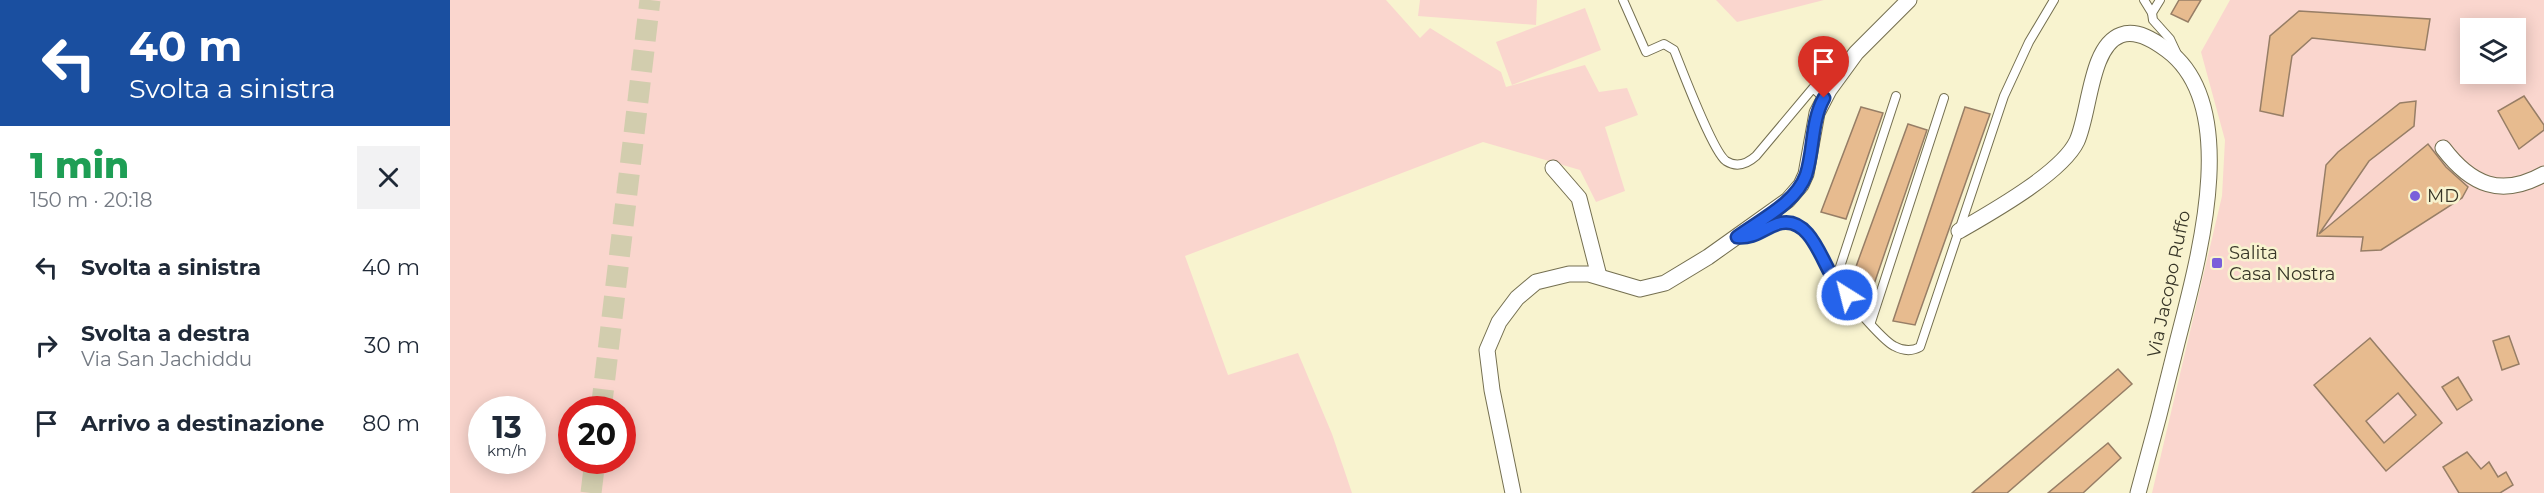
<!DOCTYPE html>
<html lang="it">
<head>
<meta charset="utf-8">
<style>
  body { margin:0; font-family:Montserrat,sans-serif; background:#f2f2f3; color:#1f2937; height:100vh; display:flex; flex-direction:column; font-size:22px; white-space:nowrap }
  * { box-sizing:border-box; margin:0 }
  p { font-size:20px; color:#747a83 }
  .icon { flex:none; width:33px; height:33px; fill:none; stroke:currentColor; stroke-width:2; stroke-linecap:round; stroke-linejoin:round }
  .map { position:relative; flex:1; overflow:hidden }
  .details { display:flex; flex-direction:column; background:#fff; width:450px }
  .details>* { flex:none }
  .hud { background:#1a4fa0; color:#fff; overflow:hidden }
  .buttons { position:absolute; left:2010px; top:18px; display:grid; gap:12px }
  .buttons a { display:grid; place-items:center; width:66px; height:66px; border-radius:0px; background:#fff; box-shadow:0 3px 15px #0003; font-size:30px }
  .speed { position:absolute; left:18px; top:396px; display:flex; gap:12px; font-size:30px; font-weight:700; text-align:center }
  .speed>* { display:grid; place-content:center; width:78px; height:78px; border-radius:50%; background:#fff; box-shadow:0 3px 15px #0003; line-height:1 }
  .speed small { font-size:15px; font-weight:400 }
  .speed .limit { border:9px solid #d22; background:#fff; color:#111 }
  .pin { position:absolute; display:grid; place-items:center; width:51px; height:51px; color:#fff; margin:-62px -26px; border-radius:50% 50% 50% 0; rotate:-45deg; box-shadow:0 0 6px #0007 }
  .pin .icon { rotate:45deg }
  .me { position:absolute; width:66px; margin:-33px; rotate:324deg; stroke-linejoin:round; filter:drop-shadow(0 0 4px #0008) }
  .turn { display:flex; align-items:center; gap:21px; height:126px; padding:0 30px; font-size:27px }
  .turn .icon { width:78px; height:78px; stroke-width:2.5 }
  .turn b { display:block; font-size:42px; line-height:51px }
  .round { display:grid; place-items:center; flex:none; width:63px; height:63px; border-radius:0px; background:#f2f2f3 }
  .summary { display:flex; align-items:center; justify-content:space-between; height:102px; padding:0 30px }
  h1 { font-size:36px; font-weight:800; line-height:45px; color:#1e9e55 }
  ul { padding:0; list-style:none }
  li { display:flex; align-items:center; gap:18px; height:78px; padding:0 30px }
  li div { flex:1 }
  li b { display:block; font-size:22px }
  li em { font-style:normal }
  main { display:flex; flex:1; min-height:0 }
  .map>svg:first-child { display:block }
  .green { fill:#fad6ce; fill-rule:evenodd }
  .building { fill:#e7bb8f; stroke:#977e66; stroke-width:1.5; fill-rule:evenodd }
  .lines { fill:none; stroke-linecap:round; stroke-linejoin:round }
  .secondary-tunnel { stroke:#d2cdae; stroke-width:21; stroke-dasharray:21 10; stroke-linecap:butt }
  .lane-casing { stroke:#746f50; stroke-width:10 }
  .street-casing { stroke:#746f50; stroke-width:17 }
  .lane { stroke:#fff; stroke-width:8 }
  .street { stroke:#fff; stroke-width:15 }
  .route-casing { stroke:#184099; stroke-width:15 }
  .route { stroke:#2563eb; stroke-width:10 }
  .poi-dot { fill:#7a5fda; stroke:#f8f3cf; stroke-width:2 }
  .labels { text-anchor:middle; dominant-baseline:central; stroke-width:5; stroke-linejoin:round; paint-order:stroke }
  .poi-label { font-size:18px; fill:#383628; stroke:#f8f3cf; text-anchor:start }
  .street-label { font-size:18px; fill:#383628; stroke:#f8f3cf }
</style>
</head>
<body>
<main>
<section class="details">
<div class="hud">
<div class="turn"><svg class="icon" aria-label="left" viewBox="0 0 24 24"><path d="M17 20v-9H6M10 6l-5 5 5 5"/></svg><div><b>40 m</b>Svolta a sinistra</div></div>
</div>
<div class="summary"><div><h1>1 min</h1><p>150 m · 20:18</p></div><a class="round"><svg class="icon" aria-label="close" viewBox="0 0 24 24"><path d="M6 6l12 12M18 6L6 18"/></svg></a></div>
<ul>
<li><svg class="icon" aria-label="left" viewBox="0 0 24 24"><path d="M17 20v-9H6M10 6l-5 5 5 5"/></svg><div><b>Svolta a sinistra</b></div><em>40 m</em></li>
<li><svg class="icon" aria-label="right" viewBox="0 0 24 24"><path d="M7 20v-9h11M14 6l5 5-5 5"/></svg><div><b>Svolta a destra</b><p>Via San Jachiddu</p></div><em>30 m</em></li>
<li><svg class="icon" aria-label="arrive" viewBox="0 0 24 24"><path d="M6 21V4h12l-3 4 3 4H6"/></svg><div><b>Arrivo a destinazione</b></div><em>80 m</em></li>
</ul>
</section>
<div class="map">
<svg width="2094" height="493" viewBox="0 0 2094 493">
  <rect width="100%" height="100%" fill="#f8f3cf"/>
  <g class="green">
    <path d="M 0,0 L 936,0 L 970,38 L 980,28 L 1051,72 L 1056,87 L 1135,65 L 1149,92 L 1177,88 L 1188,115 L 1155,127 L 1175,191 L 1146,202 L 1130,170 L 1033,142 L 735,256 L 778,375 L 848,353 L 882,434 L 902,493 L 0,493 ZM 32,410 L 82,410 L 82,460 L 32,460 ZM 122,410 L 172,410 L 172,460 L 122,460 Z"/>
    <path d="M 970,0 L 1087,0 L 1086,25 L 968,16 Z"/>
    <path d="M 1266,0 L 1374,0 L 1287,22 Z"/>
    <path d="M 1780,0 L 2094,0 L 2094,493 L 1702,493 L 1772,196 L 1775,140 L 1751,52 ZM 2020,28 L 2066,28 L 2066,74 L 2020,74 Z"/>
    <path d="M 1135,8 L 1151,50 L 1062,85 L 1046,42 Z"/>
  </g>
  <g class="building">
    <path d="M 1729,0 L 1751,0 L 1738,22 L 1721,14 Z"/>
    <path d="M 1849,11 L 1980,19 L 1975,50 L 1862,38 L 1842,56 L 1833,116 L 1810,111 L 1820,36 Z"/>
    <path d="M 2074,96 L 2094,125 L 2094,130 L 2069,149 L 2048,111 Z"/>
    <path d="M 1966,101 L 1964,126 L 1919,161 L 1869,234 L 1978,144 L 1996,167 L 2018,187 L 2012,198 L 1931,250 L 1911,251 L 1913,237 L 1867,236 L 1876,165 L 1888,152 L 1950,103 Z"/>
    <path d="M 1411,107 L 1433,113 L 1396,219 L 1371,212 Z"/>
    <path d="M 1515,107 L 1540,114 L 1465,325 L 1443,321 Z"/>
    <path d="M 1458,124 L 1477,130 L 1422,290 L 1400,283 Z"/>
    <path d="M 2059,336 L 2069,364 L 2052,370 L 2043,341 Z"/>
    <path d="M 1920,338 L 1992,423 L 1936,471 L 1864,385 ZM 1948,393 L 1966,415 L 1934,443 L 1916,421 Z"/>
    <path d="M 1668,369 L 1682,384 L 1557,493 L 1522,493 Z"/>
    <path d="M 2008,377 L 2022,400 L 2007,410 L 1992,387 Z"/>
    <path d="M 1658,443 L 1671,458 L 1633,493 L 1598,493 Z"/>
    <path d="M 2017,452 L 2031,469 L 2039,462 L 2048,477 L 2056,472 L 2063,485 L 2050,493 L 2009,493 L 1993,467 Z"/>
  </g>
  <g class="lines">
    <g class="secondary-tunnel">
      <path d="M 151,410 L 200,0"/>
      <path d="M 141,493 L 145,460"/>
    </g>
    <g class="lane-casing">
      <g id="lane">
        <path d="M 1173,0 L 1196,52 L 1214,44 L 1224,50 C 1232,70 1263,152 1276,161 C 1287,168 1297,164 1306,156 L 1363,88 L 1374,98"/>
        <path d="M 1694,0 L 1702,13"/>
        <path d="M 1710,0 L 1702,13 L 1703,20 L 1720,39 L 1727,54"/>
        <path d="M 1289,237 C 1309,240 1327,216 1345,225 C 1367,236 1372,262 1385,281 C 1393,294 1432,340 1444,346 C 1453,351 1461,352 1470,347 L 1554,96 L 1579,42 L 1604,0"/>
        <path d="M 1385,282 L 1446,96"/>
        <path d="M 1421,322 L 1494,98"/>
      </g>
    </g>
    <g class="street-casing">
      <g id="street">
        <path d="M 1993,148 C 2021,185 2051,198 2094,174"/>
        <path d="M 1103,168 L 1129,198 L 1149,276"/>
        <path d="M 1509,231 C 1540,213 1612,173 1627,141 C 1640,112 1640,46 1671,35 C 1687,29 1705,41 1717,50 C 1794,107 1746,267 1727,343 C 1715,393 1702,443 1688,493"/>
        <path d="M 1063,493 L 1042,390 L 1037,350 L 1049,322 L 1067,298 L 1086,282 L 1119,274 L 1139,274 L 1190,289 L 1215,283 L 1258,257 L 1338,200 L 1351,185 L 1356,174 L 1367,113 L 1379,90 L 1406,53 L 1459,0"/>
      </g>
    </g>
    <use href="#lane" class="lane"/>
    <use href="#street" class="street"/>
  </g>
  <g class="lines">
    <g class="route-casing">
      <path id="route" d="M 1374,98 C 1361,121 1364,150 1356,175 C 1346,203 1310,220 1287,237 C 1306,239 1314,227 1331,223 C 1361,217 1372,263 1385,281 C 1388,286 1393,291 1397,295"/>
    </g>
    <use href="#route" class="route"/>
  </g>
  <g class="poi-dot">
    <circle cx="1965" cy="196" r="6"/>
    <rect x="1761" y="257" width="12" height="12" rx="3"/>
  </g>
  <g class="labels">
    <g class="poi-label">
      <text x="1977" y="196">MD</text>
      <text x="1779" y="253">Salita<tspan x="1779" dy="21">Casa Nostra</tspan></text>
    </g>
    <g class="street-label">
      <text transform="translate(1719 284) rotate(-78)">Via Jacopo Ruffo</text>
    </g>
  </g>
</svg>
<div class="buttons">
<a><svg class="icon" aria-label="layers" viewBox="0 0 24 24"><path d="M12 4l9 5-9 5-9-5zM3 14l9 5 9-5"/></svg></a>
</div>
<div class="speed"><div>13<small>km/h</small></div><div class="limit">20</div></div>
<div class="pin" style="left:1374px;top:98px;background:#d93025"><svg class="icon" aria-label="arrive" viewBox="0 0 24 24"><path d="M6 21V4h12l-3 4 3 4H6"/></svg></div>
<svg class="me" style="left:1397px;top:295px" viewBox="-20 -20 40 40"><circle r="17" fill="#2563eb" stroke="#fff" stroke-width="3"/><path d="M0-11L8 9 0 5-8 9z" fill="#fff"/></svg>
</div>
</main>
</body>
</html>
